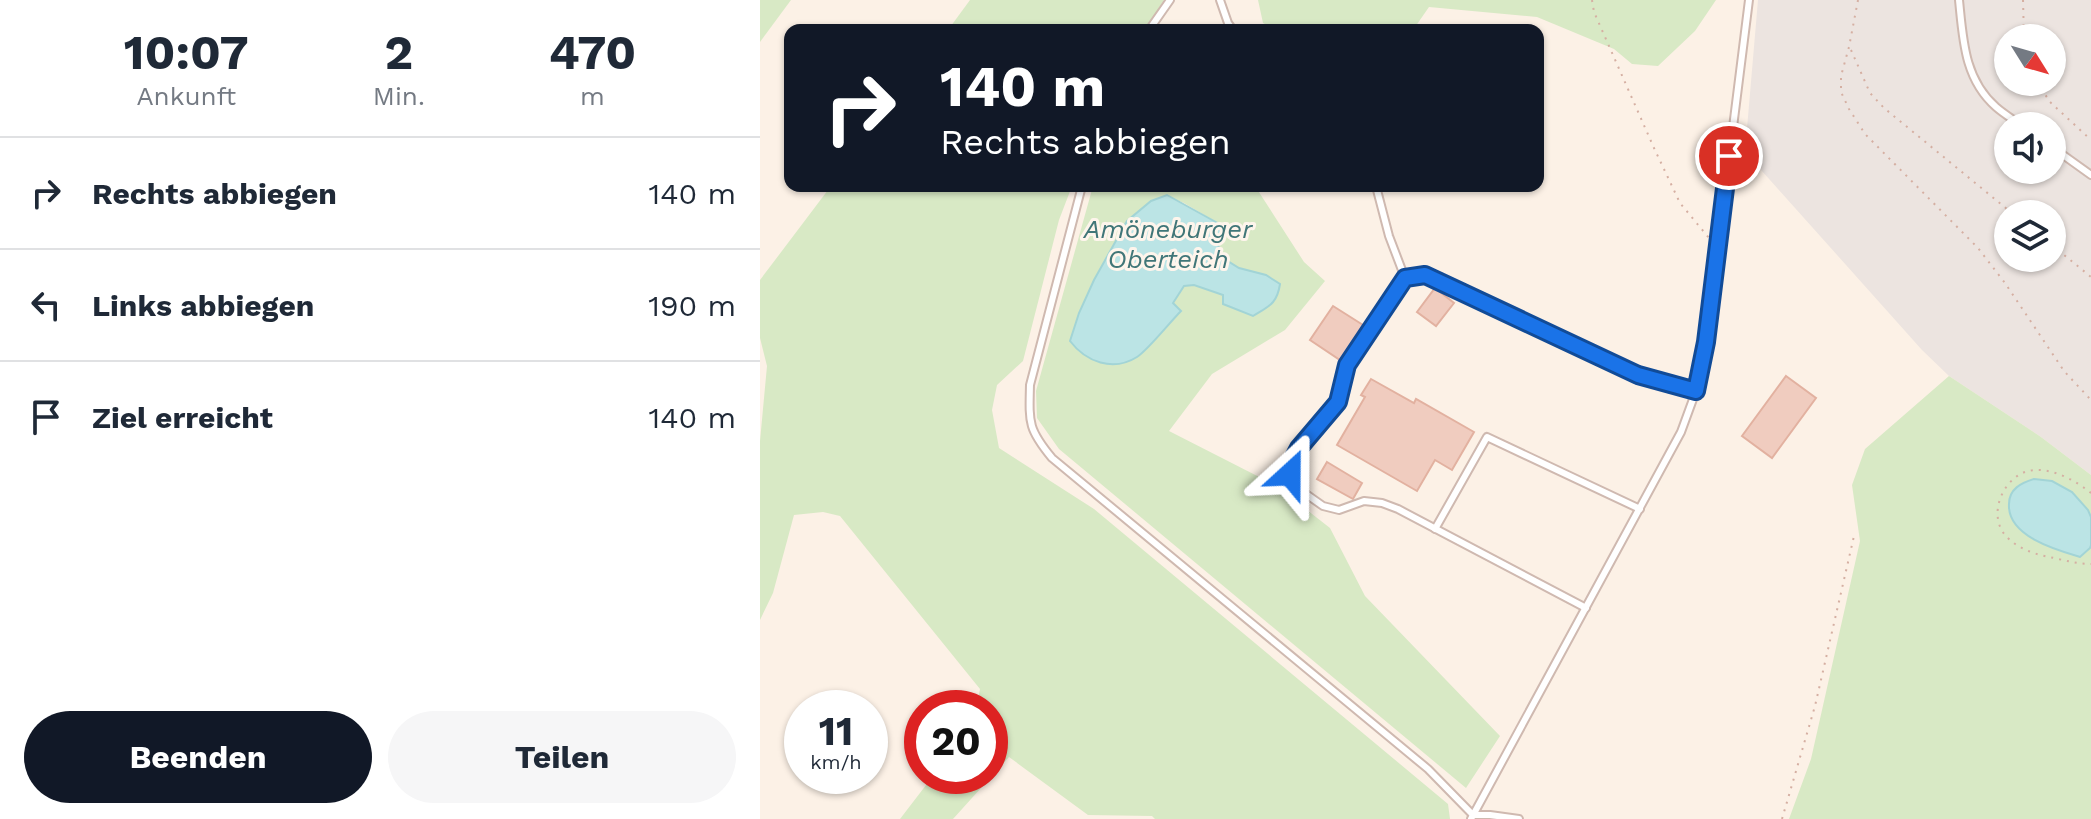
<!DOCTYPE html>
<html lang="de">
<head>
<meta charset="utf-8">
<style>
  body { margin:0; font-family:"Work Sans",sans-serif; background:#f6f6f7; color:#1f2937; height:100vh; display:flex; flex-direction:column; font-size:30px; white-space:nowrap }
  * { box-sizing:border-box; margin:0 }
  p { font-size:26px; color:#747a83 }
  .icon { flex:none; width:44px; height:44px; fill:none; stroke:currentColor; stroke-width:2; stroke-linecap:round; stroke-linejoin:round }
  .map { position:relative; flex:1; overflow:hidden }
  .panel { display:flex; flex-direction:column; background:#fff; width:760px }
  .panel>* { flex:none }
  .top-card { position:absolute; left:24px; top:24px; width:760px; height:168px; border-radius:16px; box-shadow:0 2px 6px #0004; background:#111827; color:#fff; overflow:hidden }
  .needle { width:52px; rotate:127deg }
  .fabs { position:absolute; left:1234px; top:24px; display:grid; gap:16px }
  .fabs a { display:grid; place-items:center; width:72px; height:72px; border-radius:50%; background:#fff; box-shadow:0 2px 6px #0004; font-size:40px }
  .speed { position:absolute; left:24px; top:690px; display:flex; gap:16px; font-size:40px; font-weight:700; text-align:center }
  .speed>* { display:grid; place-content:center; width:104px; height:104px; border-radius:50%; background:#fff; box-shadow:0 2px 6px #0004; line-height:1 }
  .speed small { font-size:20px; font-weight:400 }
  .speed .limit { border:12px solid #d22; background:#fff; color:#111 }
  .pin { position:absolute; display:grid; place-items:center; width:68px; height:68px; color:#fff; margin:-34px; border:4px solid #fff; border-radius:50%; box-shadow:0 2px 8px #0007 }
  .me { position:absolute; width:88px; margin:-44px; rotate:24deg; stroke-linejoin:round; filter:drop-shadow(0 0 6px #0008) }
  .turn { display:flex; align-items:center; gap:28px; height:168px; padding:0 24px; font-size:36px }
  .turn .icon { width:104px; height:104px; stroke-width:2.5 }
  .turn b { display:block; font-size:56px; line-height:68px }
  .eta { display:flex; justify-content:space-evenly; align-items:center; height:136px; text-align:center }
  .eta b { font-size:48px; font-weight:700; line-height:56px }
  .primary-button { display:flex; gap:16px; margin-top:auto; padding:16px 24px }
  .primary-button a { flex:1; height:92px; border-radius:48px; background:#111827; color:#fff; font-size:32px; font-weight:700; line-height:92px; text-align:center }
  .primary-button a+a { background:#f6f6f7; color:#1f2937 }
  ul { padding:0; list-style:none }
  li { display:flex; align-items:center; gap:24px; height:112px; padding:0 24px; border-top:2px solid #e0e1e3 }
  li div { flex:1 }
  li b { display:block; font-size:30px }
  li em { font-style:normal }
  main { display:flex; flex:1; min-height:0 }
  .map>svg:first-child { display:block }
  .industrial { fill:#ece4e0; fill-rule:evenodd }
  .green { fill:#d8e9c5; fill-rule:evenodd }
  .water { fill:#bbe4e5; stroke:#a2d4d6; stroke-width:2 }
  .building { fill:#f0ccbf; stroke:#e2b1a0; stroke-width:2 }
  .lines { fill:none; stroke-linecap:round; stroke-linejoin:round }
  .service-casing { stroke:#cfb9b0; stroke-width:10 }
  .path { stroke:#d5afa2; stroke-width:2; stroke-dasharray:2 6; stroke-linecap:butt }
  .service { stroke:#fff; stroke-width:6 }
  .route-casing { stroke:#114b97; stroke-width:20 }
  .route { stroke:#1a73e8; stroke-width:14 }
  .labels { text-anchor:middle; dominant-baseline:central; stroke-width:6; stroke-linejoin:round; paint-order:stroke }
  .water-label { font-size:26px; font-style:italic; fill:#407678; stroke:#fef5ec }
</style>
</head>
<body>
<main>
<section class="panel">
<div class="eta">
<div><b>10:07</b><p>Ankunft</p></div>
<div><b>2</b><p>Min.</p></div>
<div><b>470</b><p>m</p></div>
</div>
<ul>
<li><svg class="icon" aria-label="right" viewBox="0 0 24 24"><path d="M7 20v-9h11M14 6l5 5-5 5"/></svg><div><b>Rechts abbiegen</b></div><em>140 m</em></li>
<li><svg class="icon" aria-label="left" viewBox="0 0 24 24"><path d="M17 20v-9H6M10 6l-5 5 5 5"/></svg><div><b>Links abbiegen</b></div><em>190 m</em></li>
<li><svg class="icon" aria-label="arrive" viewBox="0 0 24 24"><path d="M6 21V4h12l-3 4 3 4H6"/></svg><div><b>Ziel erreicht</b></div><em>140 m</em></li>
</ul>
<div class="primary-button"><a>Beenden</a><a>Teilen</a></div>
</section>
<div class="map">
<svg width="1331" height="819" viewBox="0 0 1331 819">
  <rect width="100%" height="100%" fill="#fcf1e6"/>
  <path class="industrial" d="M 998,0 L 1331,0 L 1331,475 L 1281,437 L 1189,376 L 1162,350 L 985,152 ZM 1248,38 L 1292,38 L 1292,82 L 1248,82 ZM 1248,126 L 1292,126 L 1292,170 L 1248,170 ZM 1248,214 L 1292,214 L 1292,258 L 1248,258 Z"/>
  <g class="green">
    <path d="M 0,0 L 31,0 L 0,42 Z"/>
    <path d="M 210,0 L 404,0 L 385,30 L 188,30 Z"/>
    <path d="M 498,0 L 956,0 L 935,31 L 898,66 L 872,64 L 854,49 L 777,17 L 669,7 L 653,30 L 516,30 L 503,23 Z"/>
    <path d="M 71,186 L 312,186 L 299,220 L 263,361 L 237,385 L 232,410 L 239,448 L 334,509 L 688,804 L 690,819 L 395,819 L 392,816 L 328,815 L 249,757 L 193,819 L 140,819 L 173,776 L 230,776 L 230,708 L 216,708 L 220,689 L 80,516 L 63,512 L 34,515 L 13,593 L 0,620 L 0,441 L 7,366 L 0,338 L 0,280 Z"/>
    <path d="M 333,186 L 495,186 L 544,262 L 565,281 L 525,330 L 452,374 L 409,431 L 515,485 L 570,528 L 605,596 L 740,736 L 706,788 L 299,449 L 277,418 L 276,391 ZM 407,196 L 424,203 L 463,226 C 462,231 458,240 459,245 C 460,267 489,271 506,275 L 474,308 L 463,304 L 463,295 L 434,285 L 424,286 L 413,303 L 420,312 L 334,280 L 367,221 Z"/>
    <path d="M 1189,376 L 1281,437 L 1331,475 L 1331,819 L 1029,819 L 1051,759 L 1100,541 L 1092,485 L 1105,449 Z"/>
  </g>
  <g class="water">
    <path d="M 407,195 L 463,226 L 463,238 L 458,245 L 463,258 L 479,268 L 506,275 L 520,284 C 517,304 509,306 493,316 L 463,304 L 463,295 L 434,285 L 424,286 L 413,303 L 421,311 C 410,322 388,350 377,357 C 353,372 326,362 310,341 L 319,313 L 334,280 L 367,221 L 391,201 Z"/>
    <path d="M 1274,479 L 1292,481 L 1312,492 L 1328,510 L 1331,517 L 1331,545 L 1330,548 L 1320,557 C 1296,550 1247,536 1249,504 C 1249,489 1261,483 1274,479 Z"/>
  </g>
  <g class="building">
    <path d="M 675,288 L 694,303 L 676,326 L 657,312 Z"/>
    <path d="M 573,306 L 603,325 L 580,360 L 550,340 Z"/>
    <path d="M 1026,376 L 1056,398 L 1012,458 L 982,436 Z"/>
    <path d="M 611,379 L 654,403 L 656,399 L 714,432 L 692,470 L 675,460 L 657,491 L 577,445 L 605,397 L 601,395 Z"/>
    <path d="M 567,462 L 602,483 L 593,499 L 557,479 Z"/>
  </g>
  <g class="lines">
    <g class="service-casing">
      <g id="service">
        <path d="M 460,0 L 468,23 L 473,30"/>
        <path d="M 1199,0 C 1203,39 1204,79 1236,107 C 1244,114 1254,120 1262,126"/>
        <path d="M 389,30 L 410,0"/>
        <path d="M 1292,147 L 1331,175"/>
        <path d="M 322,186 L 270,385 C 269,423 268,429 292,458 L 668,769 L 713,815 L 730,815 L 759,819"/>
        <path d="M 614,186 L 617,190 L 629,236 L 645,278"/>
        <path d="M 675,529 L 727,437 L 880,509"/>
        <path d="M 826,608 L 638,509 L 622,503 L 604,501 L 579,510 L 563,506 L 546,494 L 530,474 L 531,463 L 539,448 L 578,402 L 587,365 L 645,278 L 665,275 L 878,375 L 936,391"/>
        <path d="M 711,819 L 921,432 L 936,391 L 946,342 L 989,0"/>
      </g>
    </g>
    <g class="path">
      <path d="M 832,0 L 834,12 L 894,148 L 920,203 L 949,238"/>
      <path d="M 1098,0 L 1089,47 L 1081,76 L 1081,92 L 1089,109 L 1105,134 L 1218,248 L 1245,283 L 1304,371 L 1331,400"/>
      <path d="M 1263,0 L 1264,38"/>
      <path d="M 1091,50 L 1110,93 L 1124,108 L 1253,214"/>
      <path d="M 1277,82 L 1290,102 L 1331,140"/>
      <path d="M 1292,245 L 1331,277"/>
      <path d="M 1331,493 C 1316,481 1295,469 1275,470 C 1246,471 1226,512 1245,535 C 1257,549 1277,555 1294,558 C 1307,561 1319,564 1331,564"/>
      <path d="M 1022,819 L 1055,706 L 1094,536"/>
    </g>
    <use href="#service" class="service"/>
  </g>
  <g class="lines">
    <g class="route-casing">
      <path id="route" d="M 530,474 L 531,463 L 539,448 L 578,402 L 587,365 L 645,278 L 665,275 L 878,375 L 936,391 L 946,342 L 969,156"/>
    </g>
    <use href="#route" class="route"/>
  </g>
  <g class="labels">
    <g class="water-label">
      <text x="408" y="229">Amöneburger<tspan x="408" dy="30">Oberteich</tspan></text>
    </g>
  </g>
</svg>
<div class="fabs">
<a><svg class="needle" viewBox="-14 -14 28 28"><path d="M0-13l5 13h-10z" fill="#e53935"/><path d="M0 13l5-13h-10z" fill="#747a83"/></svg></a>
<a><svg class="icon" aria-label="sound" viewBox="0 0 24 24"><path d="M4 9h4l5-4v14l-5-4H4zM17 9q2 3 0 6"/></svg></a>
<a><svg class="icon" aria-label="layers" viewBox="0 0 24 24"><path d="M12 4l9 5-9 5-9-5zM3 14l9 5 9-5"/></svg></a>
</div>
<div class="speed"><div>11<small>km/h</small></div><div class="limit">20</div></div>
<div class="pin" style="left:969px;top:156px;background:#d93025"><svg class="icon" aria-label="arrive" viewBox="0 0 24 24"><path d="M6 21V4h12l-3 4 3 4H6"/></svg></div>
<svg class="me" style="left:530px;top:474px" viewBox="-20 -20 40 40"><path d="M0-17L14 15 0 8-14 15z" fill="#1a73e8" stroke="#fff" stroke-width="4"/></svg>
<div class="top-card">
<div class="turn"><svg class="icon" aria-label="right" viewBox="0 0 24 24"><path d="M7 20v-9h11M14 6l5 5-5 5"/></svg><div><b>140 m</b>Rechts abbiegen</div></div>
</div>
</div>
</main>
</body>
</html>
